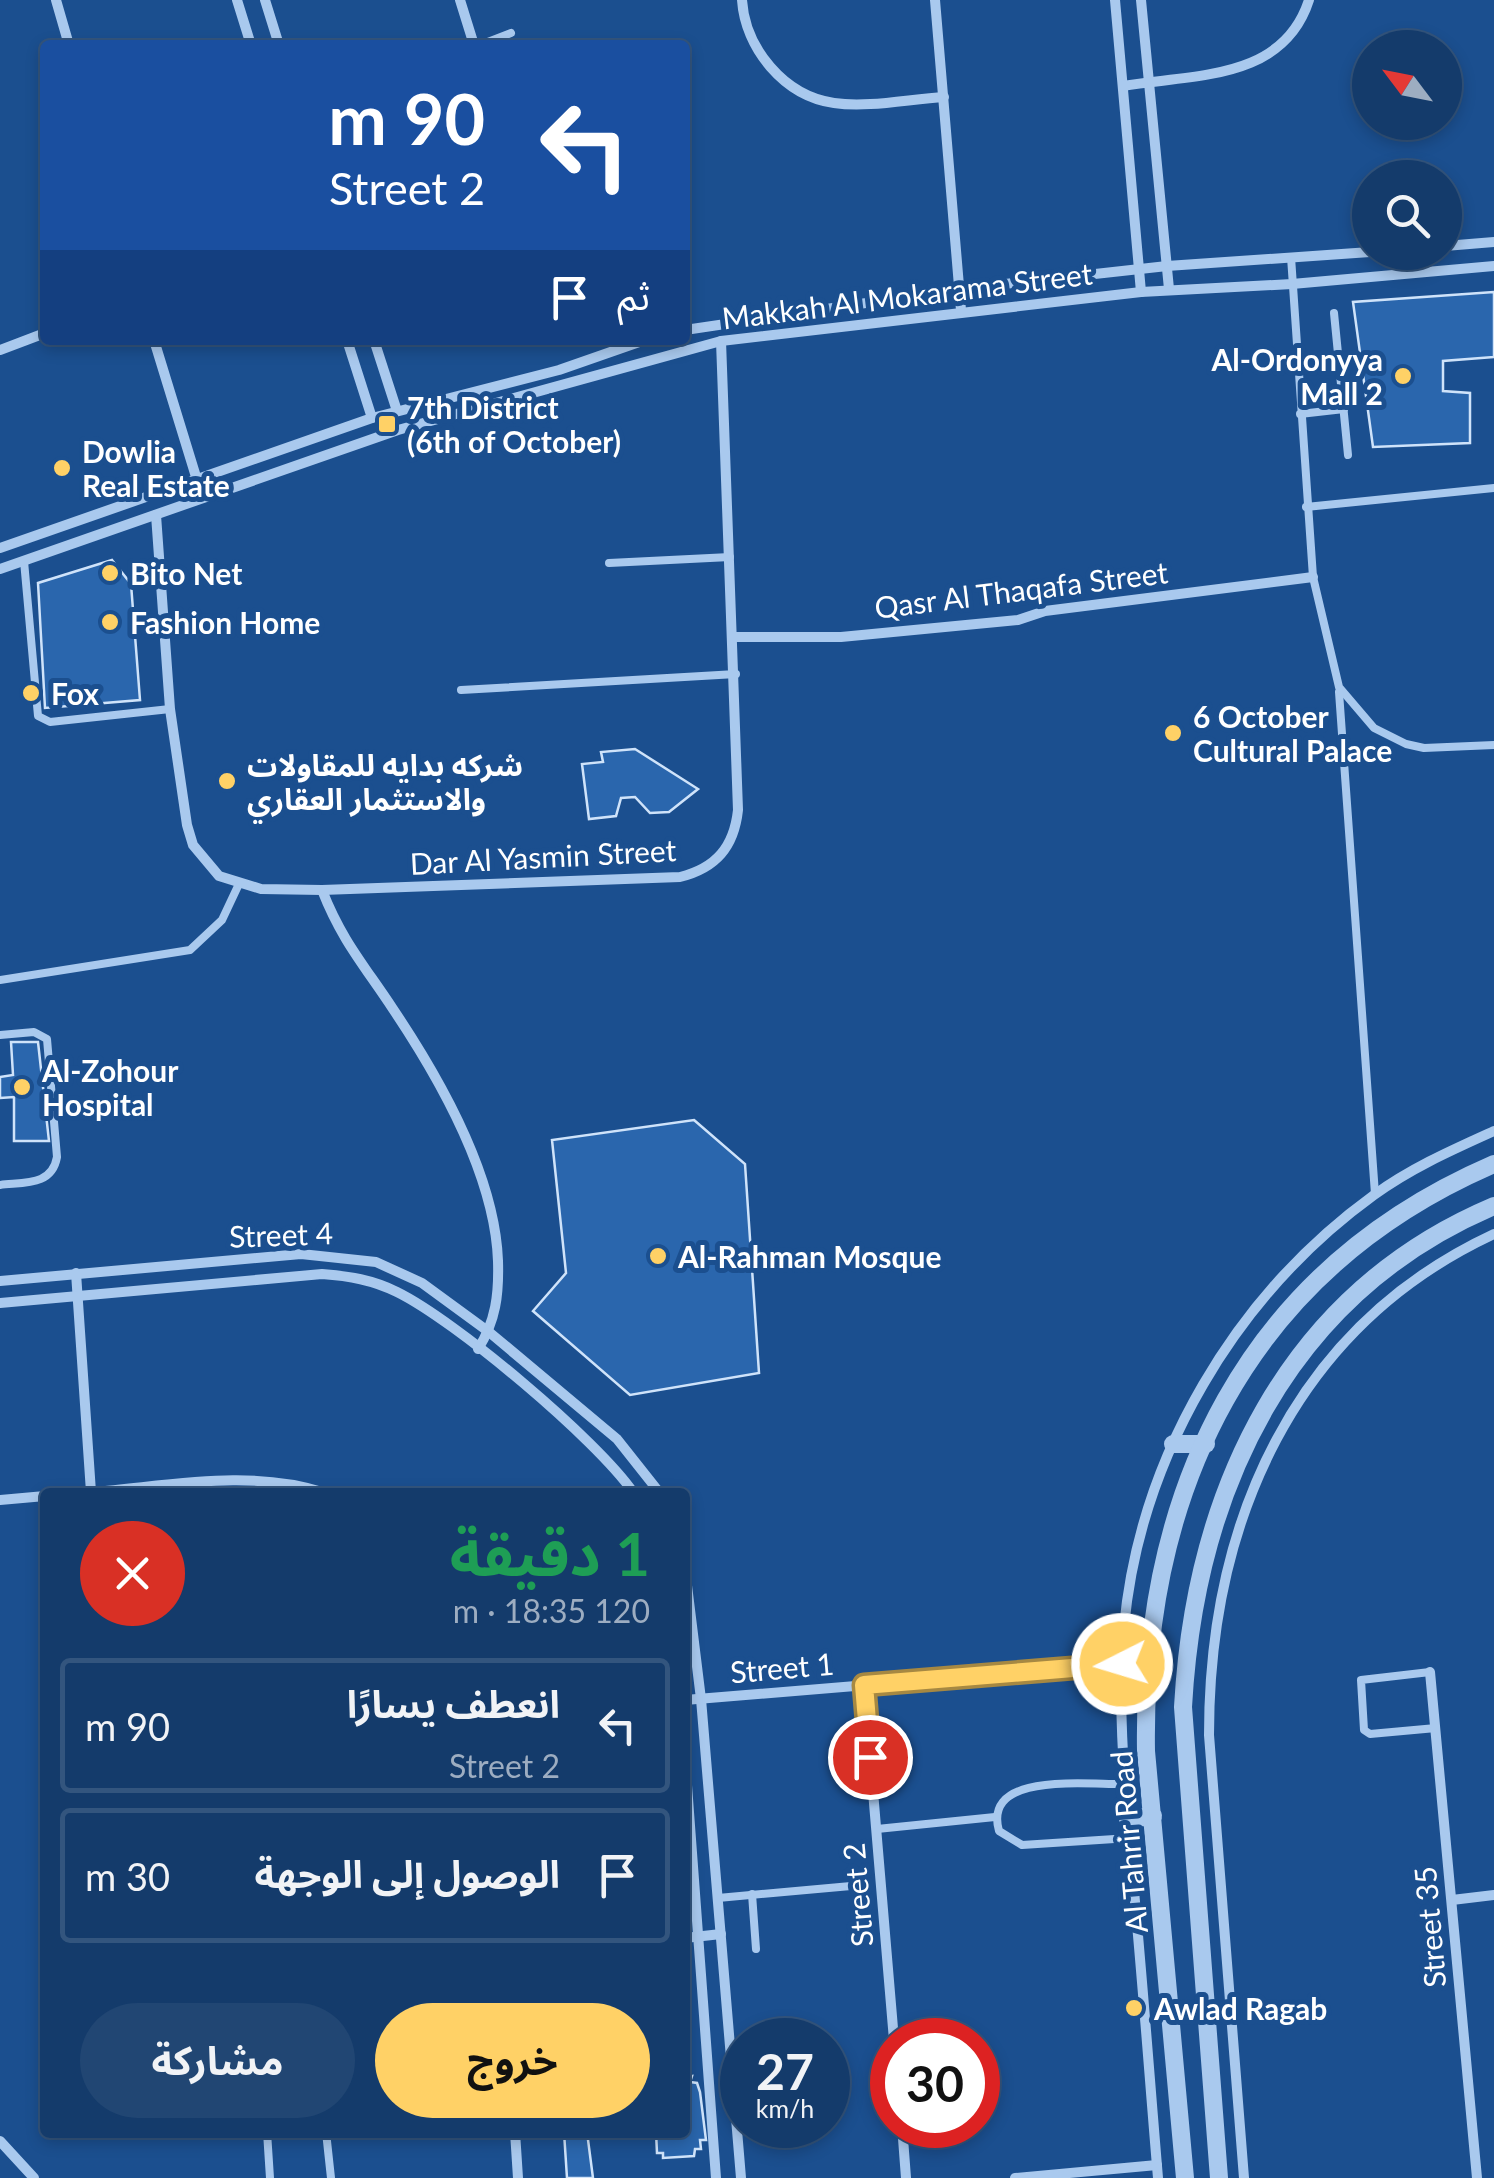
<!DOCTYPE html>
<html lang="ar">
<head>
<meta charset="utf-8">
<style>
  body { margin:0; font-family:Lato,"Noto Sans Arabic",sans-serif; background:#214673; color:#f1f3f6; direction:rtl; height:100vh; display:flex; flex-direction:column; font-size:38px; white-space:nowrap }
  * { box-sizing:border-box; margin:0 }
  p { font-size:32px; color:#9dadc1 }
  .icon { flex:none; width:55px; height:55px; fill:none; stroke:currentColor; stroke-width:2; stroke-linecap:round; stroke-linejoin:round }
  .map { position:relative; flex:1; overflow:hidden; direction:ltr }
  .drawer { position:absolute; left:40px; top:1488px; width:650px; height:650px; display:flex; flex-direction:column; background:#143b6b; border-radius:10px; box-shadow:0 5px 15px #0003,0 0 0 2px #33557e; direction:rtl }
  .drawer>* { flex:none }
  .hud { position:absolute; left:40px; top:40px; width:650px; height:305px; border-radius:10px; box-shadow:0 5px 15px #0003,0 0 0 2px #33557e; direction:rtl; background:#1a4fa0; color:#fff; overflow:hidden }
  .needle { width:65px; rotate:302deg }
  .buttons { position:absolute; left:1352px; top:30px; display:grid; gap:20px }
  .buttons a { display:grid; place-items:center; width:110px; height:110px; border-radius:50%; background:#143b6b; box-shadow:0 5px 15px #0003,0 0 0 2px #33557e; font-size:50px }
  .speed { position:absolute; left:720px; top:2018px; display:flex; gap:20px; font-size:50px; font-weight:700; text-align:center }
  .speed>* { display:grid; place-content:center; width:130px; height:130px; border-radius:50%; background:#143b6b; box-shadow:0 5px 15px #0003,0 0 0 2px #33557e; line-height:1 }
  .speed small { font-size:25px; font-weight:400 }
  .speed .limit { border:15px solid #d22; background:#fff; color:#111 }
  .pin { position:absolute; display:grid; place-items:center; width:85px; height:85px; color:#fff; margin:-42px; border:5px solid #fff; border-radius:50%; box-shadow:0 2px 10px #0007 }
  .me { position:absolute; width:110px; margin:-55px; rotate:265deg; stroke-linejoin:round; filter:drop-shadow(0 0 8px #0008) }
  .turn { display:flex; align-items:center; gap:35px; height:210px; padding:0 40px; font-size:45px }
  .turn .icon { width:130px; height:130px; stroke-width:2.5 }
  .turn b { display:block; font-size:70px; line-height:85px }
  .then { display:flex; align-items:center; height:95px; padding:0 40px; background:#0003; gap:20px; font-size:38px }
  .round { display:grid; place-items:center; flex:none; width:105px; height:105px; border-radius:52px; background:#214673 }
  .headline { display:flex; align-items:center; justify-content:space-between; height:170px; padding:0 40px }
  h1 { font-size:60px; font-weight:700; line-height:75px; color:#1e9e55 }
  .primary-button { display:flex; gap:20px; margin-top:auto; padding:20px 40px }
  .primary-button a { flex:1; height:115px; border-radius:60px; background:#ffd166; color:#111; font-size:40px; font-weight:700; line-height:115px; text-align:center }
  .primary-button a+a { background:#214673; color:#f1f3f6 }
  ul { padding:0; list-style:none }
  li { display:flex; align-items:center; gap:30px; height:135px; margin:0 20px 15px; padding:0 20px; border:5px solid #33557e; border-radius:10px }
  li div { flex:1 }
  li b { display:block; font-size:38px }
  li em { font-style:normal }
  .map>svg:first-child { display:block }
  .building { fill:#2a66ad; stroke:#cfe3fa; stroke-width:2.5 }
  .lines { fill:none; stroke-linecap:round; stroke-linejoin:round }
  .service { stroke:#a9c9ee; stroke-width:8 }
  .minor { stroke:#a9c9ee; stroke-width:10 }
  .tertiary { stroke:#a9c9ee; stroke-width:18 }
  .route-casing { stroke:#a68842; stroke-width:25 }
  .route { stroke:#ffd166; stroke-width:18 }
  .poi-dot { fill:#ffd166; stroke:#1b4f8f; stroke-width:4 }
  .labels { text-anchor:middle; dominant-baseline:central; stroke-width:10; stroke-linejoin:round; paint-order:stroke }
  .street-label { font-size:30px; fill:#fff; stroke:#1b4f8f }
  .poi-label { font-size:30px; font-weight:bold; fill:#fff; stroke:#1b4f8f; text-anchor:start }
</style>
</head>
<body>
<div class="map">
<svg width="1494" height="2178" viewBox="0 0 1494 2178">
  <rect width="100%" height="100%" fill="#1b4f8f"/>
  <g class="building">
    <path d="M 1494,292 L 1494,357 L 1443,361 L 1443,391 L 1470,393 L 1470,443 L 1373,447 L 1353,302 Z"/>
    <path d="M 112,560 L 131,584 L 140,700 L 45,708 L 38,583 Z"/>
    <path d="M 635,749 L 698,789 L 669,812 L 650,813 L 635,797 L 621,798 L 616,816 L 589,819 L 582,764 L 603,762 L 601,752 Z"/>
    <path d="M 11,1042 L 38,1042 L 49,1141 L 14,1141 L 14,1097 L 0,1098 L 0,1077 L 13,1075 Z"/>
    <path d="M 694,1120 L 745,1164 L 759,1373 L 630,1395 L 533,1311 L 566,1273 L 552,1140 Z"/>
    <path d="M 692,2076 L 690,2082 L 697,2083 L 700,2092 L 706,2140 L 700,2140 L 701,2149 L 695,2149 L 694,2156 L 663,2158 L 663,2153 L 657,2153 L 656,2132 L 685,2132 L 685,2077 Z"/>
    <path d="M 564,2132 L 587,2132 L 593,2178 L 567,2178 Z"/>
  </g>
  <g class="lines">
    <g class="service">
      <path d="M 480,45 L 511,33"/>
      <path d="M 1291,257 L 1313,577 L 1339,687 L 1374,728 L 1406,744 L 1424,748 L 1494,745"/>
      <path d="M 1334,313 L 1348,455"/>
      <path d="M 1300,414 L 1344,409"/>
      <path d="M 1306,507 L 1494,488"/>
      <path d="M 24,561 L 38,716 L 50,722 L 170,709"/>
      <path d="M 609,563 L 730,557"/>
      <path d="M 461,690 L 736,674"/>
      <path d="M 1339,692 L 1375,1194"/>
      <path d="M 0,980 L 190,950 L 222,920 L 238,886"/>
      <path d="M 0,1035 L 34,1032 L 47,1039 L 57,1157 C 52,1186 24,1182 0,1185"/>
      <path d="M 1430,1672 L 1361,1680 L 1364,1730 L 1370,1734 L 1436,1728"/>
      <path d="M 1125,1784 C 1088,1785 982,1771 999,1831 L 1022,1845 L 1130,1838"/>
      <path d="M 877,1829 L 995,1817"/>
      <path d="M 752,1894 L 756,1949"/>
      <path d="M 718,1898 L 851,1886 L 862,1899 L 866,1935"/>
      <path d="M 267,2132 L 270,2178"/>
      <path d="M 326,2132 L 331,2178"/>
    </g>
    <g class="minor">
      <path d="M 56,0 L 69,45"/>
      <path d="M 237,0 L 251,45"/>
      <path d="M 265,0 L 279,45"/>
      <path d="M 460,0 L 474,45"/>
      <path d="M 742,0 C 745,48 784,96 834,103 C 868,108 909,99 944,97"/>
      <path d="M 935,0 L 961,310"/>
      <path d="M 1115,0 L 1141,292"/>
      <path d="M 1141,0 L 1169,289"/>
      <path d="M 1123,86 C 1194,74 1283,81 1309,0"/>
      <path d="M 1445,246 L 1494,242"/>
      <path d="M 685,330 L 960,289 L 1167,266 L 1370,252"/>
      <path d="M 154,340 L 197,480"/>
      <path d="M 347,340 L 372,418"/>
      <path d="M 374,340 L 397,411"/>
      <path d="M 0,350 L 45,333"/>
      <path d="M 156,515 L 170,709 L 187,825 L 193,845 L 219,876 L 261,889 L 322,890 L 680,877 C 716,868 734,847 738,810 L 721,341"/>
      <path d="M 0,548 L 372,418 L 559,370 L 645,340"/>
      <path d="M 0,569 L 398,430 L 721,341 L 1141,292 L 1292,284 L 1494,266"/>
      <path d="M 734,637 L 841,637 L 1018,620 L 1045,611 L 1313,577"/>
      <path d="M 322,890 C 342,941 364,965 393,1009 C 440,1079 495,1176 498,1261 C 499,1294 496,1321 478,1349"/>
      <path d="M 76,1273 L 91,1492"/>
      <path d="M 0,1281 L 301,1254 L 376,1262 L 422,1283 L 489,1332 L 617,1439 L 659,1492"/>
      <path d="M 0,1303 L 322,1274 C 349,1276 373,1280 397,1292 C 456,1321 596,1439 633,1492"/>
      <path d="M 94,1492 C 169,1486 249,1469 322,1492"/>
      <path d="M 0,1500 L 45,1496"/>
      <path d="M 685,1569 L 701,1699 L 741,2178"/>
      <path d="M 1430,1672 L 1477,2178"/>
      <path d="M 864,1685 L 894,2040"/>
      <path d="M 685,1700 L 1122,1664"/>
      <path d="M 685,1758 L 716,2178"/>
      <path d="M 1452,1900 L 1494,1895"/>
      <path d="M 685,1938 L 721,1934"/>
      <path d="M 902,2125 L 906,2178"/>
      <path d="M 515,2132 L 518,2178"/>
      <path d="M 0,2141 L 34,2178"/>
      <path d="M 1015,2178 L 1157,2165"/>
      <path d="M 1158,2178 C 1150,2083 1143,1987 1134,1891 C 1127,1804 1116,1715 1124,1627 C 1140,1456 1236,1295 1374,1195 C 1411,1168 1452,1150 1494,1131"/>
      <path d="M 1244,2178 L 1209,1735 C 1209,1522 1294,1327 1494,1234"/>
    </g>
    <g class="tertiary">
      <path d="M 1173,1444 L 1206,1444"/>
      <path d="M 1128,1819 L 1153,1816"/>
      <path d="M 1185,2178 L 1146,1751 C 1142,1490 1246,1271 1494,1164"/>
      <path d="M 1219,2178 L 1183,1707 C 1195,1491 1286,1294 1494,1206"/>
    </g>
  </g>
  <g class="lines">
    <g class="route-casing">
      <path id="route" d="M 870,1757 L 864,1685 L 1122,1664"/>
    </g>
    <use href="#route" class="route"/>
  </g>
  <g class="poi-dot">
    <circle cx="1403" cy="376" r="10"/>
    <rect x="377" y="414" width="20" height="20" rx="5"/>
    <circle cx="62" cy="468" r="10"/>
    <circle cx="110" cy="573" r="10"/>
    <circle cx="110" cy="622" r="10"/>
    <circle cx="31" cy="693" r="10"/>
    <circle cx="1173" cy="733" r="10"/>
    <circle cx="227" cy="781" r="10"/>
    <circle cx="22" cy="1087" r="10"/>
    <circle cx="658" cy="1256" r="10"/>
    <circle cx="1134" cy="2008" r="10"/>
  </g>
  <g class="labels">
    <g class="street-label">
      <text transform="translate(907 295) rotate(-7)">Makkah Al Mokarama Street</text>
      <text transform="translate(1021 589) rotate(-7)">Qasr Al Thaqafa Street</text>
      <text transform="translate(543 856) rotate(-3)">Dar Al Yasmin Street</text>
      <text transform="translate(281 1234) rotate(-2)">Street 4</text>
      <text transform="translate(782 1667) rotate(-5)">Street 1</text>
      <text transform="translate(1128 1842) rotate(-95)">Al Tahrir Road</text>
      <text transform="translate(857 1895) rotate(-95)">Street 2</text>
      <text transform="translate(1429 1927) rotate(-95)">Street 35</text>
    </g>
    <g class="poi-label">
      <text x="1383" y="359" text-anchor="end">Al-Ordonyya<tspan x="1383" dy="34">Mall 2</tspan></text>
      <text x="407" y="407">7th District<tspan x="407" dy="34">(6th of October)</tspan></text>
      <text x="82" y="451">Dowlia<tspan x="82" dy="34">Real Estate</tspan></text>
      <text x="130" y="573">Bito Net</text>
      <text x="130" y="622">Fashion Home</text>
      <text x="51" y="693">Fox</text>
      <text x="1193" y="716">6 October<tspan x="1193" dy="34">Cultural Palace</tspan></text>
      <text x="247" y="764">شركه بدايه للمقاولات<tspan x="247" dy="34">والاستثمار العقاري</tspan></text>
      <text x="42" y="1070">Al-Zohour<tspan x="42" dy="34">Hospital</tspan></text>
      <text x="678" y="1256">Al-Rahman Mosque</text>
      <text x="1154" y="2008">Awlad Ragab</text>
    </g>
  </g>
</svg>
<div class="buttons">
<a><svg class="needle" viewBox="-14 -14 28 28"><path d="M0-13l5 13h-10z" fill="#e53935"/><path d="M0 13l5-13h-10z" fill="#9dadc1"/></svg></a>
<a><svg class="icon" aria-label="search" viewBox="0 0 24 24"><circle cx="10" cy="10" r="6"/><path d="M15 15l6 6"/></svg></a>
</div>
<div class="speed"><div>27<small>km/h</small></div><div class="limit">30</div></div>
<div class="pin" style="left:870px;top:1757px;background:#d93025"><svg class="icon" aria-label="arrive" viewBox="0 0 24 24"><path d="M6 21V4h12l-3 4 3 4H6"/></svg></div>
<svg class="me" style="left:1122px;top:1664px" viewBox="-20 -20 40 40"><circle r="17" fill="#ffd166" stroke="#fff" stroke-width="3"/><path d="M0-11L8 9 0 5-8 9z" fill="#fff"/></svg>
<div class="hud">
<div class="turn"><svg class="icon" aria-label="left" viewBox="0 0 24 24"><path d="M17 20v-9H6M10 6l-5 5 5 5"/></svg><div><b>90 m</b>Street 2</div></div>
<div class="then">ثم<svg class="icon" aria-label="arrive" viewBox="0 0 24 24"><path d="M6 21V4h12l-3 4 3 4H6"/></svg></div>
</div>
<section class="drawer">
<div class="headline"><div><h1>1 دقيقة</h1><p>120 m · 18:35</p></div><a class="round" style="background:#d93025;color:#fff"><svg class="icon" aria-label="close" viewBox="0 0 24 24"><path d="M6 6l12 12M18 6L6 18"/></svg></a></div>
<ul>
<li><svg class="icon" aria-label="left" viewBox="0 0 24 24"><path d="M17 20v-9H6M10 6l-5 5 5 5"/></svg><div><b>انعطف يسارًا</b><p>Street 2</p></div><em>90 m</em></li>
<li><svg class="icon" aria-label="arrive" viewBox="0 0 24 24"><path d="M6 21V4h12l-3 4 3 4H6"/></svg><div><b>الوصول إلى الوجهة</b></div><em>30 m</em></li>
</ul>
<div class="primary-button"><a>خروج</a><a>مشاركة</a></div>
</section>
</div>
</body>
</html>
